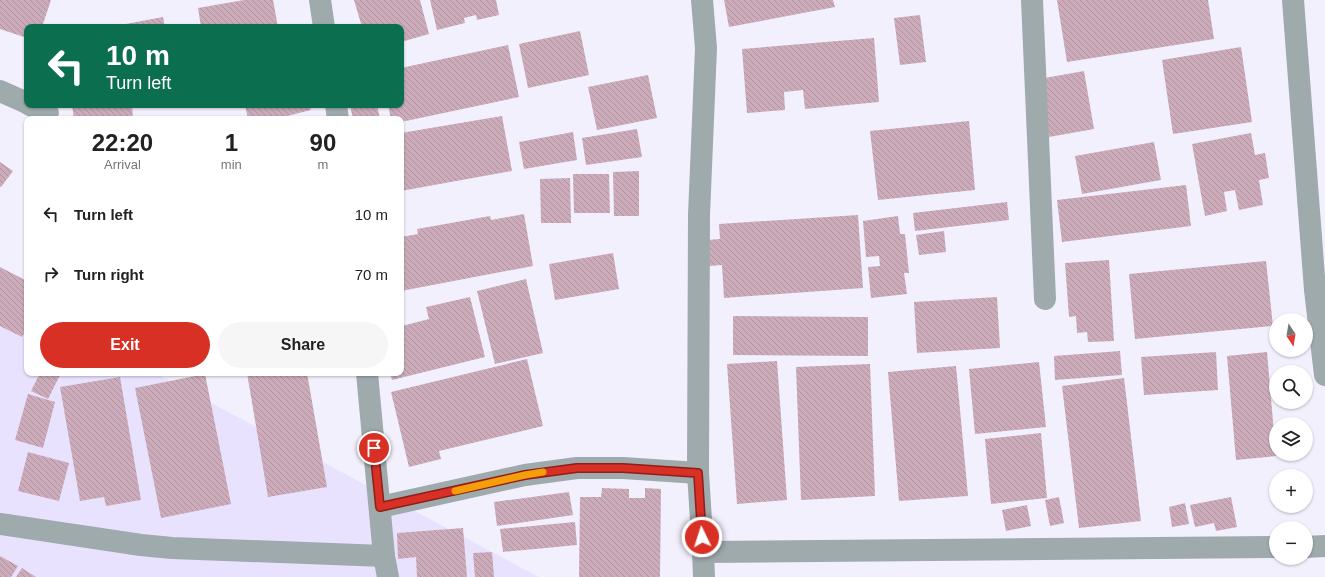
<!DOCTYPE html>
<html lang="en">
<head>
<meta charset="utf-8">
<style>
  body { margin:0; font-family:Helvetica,sans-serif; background:#f6f6f6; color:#222; height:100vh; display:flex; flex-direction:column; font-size:15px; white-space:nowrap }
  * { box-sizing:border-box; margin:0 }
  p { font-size:13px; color:#767676 }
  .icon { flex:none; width:22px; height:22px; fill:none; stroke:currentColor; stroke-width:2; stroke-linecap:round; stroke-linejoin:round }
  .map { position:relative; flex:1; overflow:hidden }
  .side { position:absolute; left:24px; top:116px; width:380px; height:260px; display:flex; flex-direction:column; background:#fff; border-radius:8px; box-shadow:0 1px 3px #0004 }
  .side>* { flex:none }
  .hud { position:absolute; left:24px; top:24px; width:380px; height:84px; border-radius:8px; box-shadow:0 1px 3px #0004; background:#0b6e4f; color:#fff; overflow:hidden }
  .needle { width:26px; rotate:168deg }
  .fabs { position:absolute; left:1269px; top:313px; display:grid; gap:8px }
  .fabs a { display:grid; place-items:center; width:44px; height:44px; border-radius:50%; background:#fff; box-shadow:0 1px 3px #0004; font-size:20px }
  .pin { position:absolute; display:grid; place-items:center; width:34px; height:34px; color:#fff; margin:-17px; border:2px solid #fff; border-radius:50%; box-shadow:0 1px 4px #0007 }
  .me { position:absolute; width:44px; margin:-22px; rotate:356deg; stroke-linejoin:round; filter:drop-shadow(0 0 3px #0008) }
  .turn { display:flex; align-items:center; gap:14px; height:84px; padding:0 16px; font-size:18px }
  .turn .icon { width:52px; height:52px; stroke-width:2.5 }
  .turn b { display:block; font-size:28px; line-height:34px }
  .eta { display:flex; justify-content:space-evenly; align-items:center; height:68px; text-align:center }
  .eta b { font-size:24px; font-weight:700; line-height:28px }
  .cta { display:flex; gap:8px; margin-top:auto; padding:8px 16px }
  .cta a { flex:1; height:46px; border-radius:24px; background:#d93025; color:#fff; font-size:16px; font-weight:700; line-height:46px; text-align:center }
  .cta a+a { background:#f6f6f6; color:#222 }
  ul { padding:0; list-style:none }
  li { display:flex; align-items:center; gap:12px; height:60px; padding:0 16px }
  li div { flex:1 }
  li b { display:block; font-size:15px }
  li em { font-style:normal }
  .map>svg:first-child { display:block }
  .built { fill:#e9e2ff }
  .building { fill:url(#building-back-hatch) }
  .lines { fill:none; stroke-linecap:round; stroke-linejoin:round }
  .street { stroke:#9faaad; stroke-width:22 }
  .route-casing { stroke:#8d1f18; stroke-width:10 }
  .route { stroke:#d93025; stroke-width:7 }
  .slow { stroke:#f59e0b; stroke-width:7 }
</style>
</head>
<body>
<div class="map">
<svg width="1325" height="577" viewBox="0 0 1325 577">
  <defs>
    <pattern id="building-back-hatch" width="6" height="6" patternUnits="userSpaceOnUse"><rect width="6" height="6" fill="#ccacba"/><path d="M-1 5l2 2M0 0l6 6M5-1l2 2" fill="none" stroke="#ae939f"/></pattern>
  </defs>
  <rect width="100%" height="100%" fill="#f3f0fd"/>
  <path class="built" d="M 0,291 L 27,305 L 27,373 L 155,373 L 539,577 L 0,577 Z"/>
  <g class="building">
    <path d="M 0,0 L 51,0 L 42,27 L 27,27 L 27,38 L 0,29 Z"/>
    <path d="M 244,0 L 273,0 L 278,27 L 201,27 L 198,8 Z"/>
    <path d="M 354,0 L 420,0 L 429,34 L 401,42 L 401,27 L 362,27 Z"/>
    <path d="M 430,0 L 496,0 L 499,15 L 477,20 L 476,15 L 464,18 L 465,23 L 437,30 Z"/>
    <path d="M 724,0 L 833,0 L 835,7 L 729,27 Z"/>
    <path d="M 1057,0 L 1208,0 L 1214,39 L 1067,62 Z"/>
    <path d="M 920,15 L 926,62 L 900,65 L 894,18 Z"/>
    <path d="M 163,17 L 165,27 L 115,27 L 115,26 Z"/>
    <path d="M 580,31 L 589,75 L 528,88 L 519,44 Z"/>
    <path d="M 874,38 L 879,102 L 805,109 L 803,90 L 784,92 L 785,110 L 747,113 L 742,49 Z"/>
    <path d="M 508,45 L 519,97 L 401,122 L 401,119 L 391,119 L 388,105 L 401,105 L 401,68 Z"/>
    <path d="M 1241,47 L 1252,122 L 1173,134 L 1162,60 Z"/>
    <path d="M 1084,71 L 1094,129 L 1049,137 L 1039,79 Z"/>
    <path d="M 648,75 L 657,118 L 597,130 L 588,87 Z"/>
    <path d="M 72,105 L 132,105 L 133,119 L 74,119 Z"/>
    <path d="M 245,105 L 309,105 L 311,110 L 275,119 L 248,119 Z"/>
    <path d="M 350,105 L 377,105 L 380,119 L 353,119 Z"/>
    <path d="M 502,116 L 512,171 L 401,191 L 401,133 Z"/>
    <path d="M 969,121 L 975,190 L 878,200 L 870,131 Z"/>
    <path d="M 637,129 L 642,157 L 586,165 L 582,138 Z"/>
    <path d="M 573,132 L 577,160 L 524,169 L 519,142 Z"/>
    <path d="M 1251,133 L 1255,155 L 1265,153 L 1269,178 L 1259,180 L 1263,205 L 1239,210 L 1235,190 L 1224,192 L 1227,211 L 1205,216 L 1192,144 Z"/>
    <path d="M 1154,142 L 1161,180 L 1082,194 L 1075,156 Z"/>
    <path d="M 0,162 L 13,171 L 1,187 L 0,186 Z"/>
    <path d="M 639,171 L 639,216 L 614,216 L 613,172 Z"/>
    <path d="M 573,174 L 609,174 L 610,213 L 574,213 Z"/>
    <path d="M 570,178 L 571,223 L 541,223 L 540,179 Z"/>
    <path d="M 1186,185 L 1191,226 L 1062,242 L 1057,200 Z"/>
    <path d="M 1007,202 L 1009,220 L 915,231 L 913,213 Z"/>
    <path d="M 524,214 L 533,266 L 401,291 L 401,237 L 418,234 L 417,229 L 490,216 L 491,220 Z"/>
    <path d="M 858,215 L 863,288 L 724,298 L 722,265 L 709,266 L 707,240 L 720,239 L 719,224 Z"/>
    <path d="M 898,216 L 900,234 L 905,234 L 909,273 L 904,273 L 907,294 L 871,298 L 868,267 L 880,266 L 879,256 L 866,257 L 863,221 Z"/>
    <path d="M 944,231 L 946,252 L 919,255 L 916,235 Z"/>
    <path d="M 613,253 L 619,289 L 555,300 L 549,264 Z"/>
    <path d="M 1109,260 L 1114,341 L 1088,342 L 1087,332 L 1077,333 L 1076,316 L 1069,317 L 1065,263 Z"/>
    <path d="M 1266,261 L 1273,326 L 1135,339 L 1129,274 Z"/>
    <path d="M 0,267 L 27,281 L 27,328 L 22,337 L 0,326 Z"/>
    <path d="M 526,279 L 543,353 L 495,364 L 477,291 Z"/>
    <path d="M 470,297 L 485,357 L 392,380 L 390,373 L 401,373 L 401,322 L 402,326 L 429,319 L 426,307 Z"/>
    <path d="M 997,297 L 1000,348 L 917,353 L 914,302 Z"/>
    <path d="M 733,316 L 868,317 L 868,356 L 733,355 Z"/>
    <path d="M 1120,351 L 1122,375 L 1055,380 L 1054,356 Z"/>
    <path d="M 1216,352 L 1218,390 L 1144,395 L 1141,357 Z"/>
    <path d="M 1267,352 L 1276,456 L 1236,460 L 1227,356 Z"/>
    <path d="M 527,359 L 543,426 L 439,451 L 441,459 L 409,467 L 391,392 Z"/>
    <path d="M 777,361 L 787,500 L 737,504 L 727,364 Z"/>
    <path d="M 1039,362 L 1046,427 L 975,434 L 969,369 Z"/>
    <path d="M 870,364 L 875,496 L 801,500 L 796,367 Z"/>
    <path d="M 956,366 L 968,496 L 899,501 L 888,372 Z"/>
    <path d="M 40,373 L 61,373 L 48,399 L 31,391 Z"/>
    <path d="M 247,373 L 307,373 L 327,487 L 268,497 Z"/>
    <path d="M 205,374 L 231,504 L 161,518 L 135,388 Z"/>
    <path d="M 120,377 L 141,500 L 106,506 L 104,497 L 80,501 L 60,387 Z"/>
    <path d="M 1124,378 L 1141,521 L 1079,528 L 1062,386 Z"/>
    <path d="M 28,394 L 55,402 L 43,448 L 15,440 Z"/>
    <path d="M 1041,433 L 1047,498 L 991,504 L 985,439 Z"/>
    <path d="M 28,452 L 69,463 L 59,501 L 18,491 Z"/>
    <path d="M 602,488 L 629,489 L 629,498 L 645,498 L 645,488 L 661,489 L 660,577 L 579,577 L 580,497 L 601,497 Z"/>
    <path d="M 569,492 L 573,515 L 497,526 L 494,502 Z"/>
    <path d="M 1059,497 L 1064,523 L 1050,526 L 1045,500 Z"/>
    <path d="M 1231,497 L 1237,527 L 1216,531 L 1214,523 L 1195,527 L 1190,505 Z"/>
    <path d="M 1185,503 L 1189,524 L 1172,527 L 1169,507 Z"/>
    <path d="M 1027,505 L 1031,526 L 1006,531 L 1002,510 Z"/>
    <path d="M 575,522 L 577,545 L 503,552 L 500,529 Z"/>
    <path d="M 463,528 L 467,577 L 417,577 L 416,557 L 398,559 L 397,533 Z"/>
    <path d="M 492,552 L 494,577 L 475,577 L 473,553 Z"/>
    <path d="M 0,556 L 18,566 L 11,577 L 0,577 Z"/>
    <path d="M 22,568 L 36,577 L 16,577 Z"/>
  </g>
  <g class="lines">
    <g class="street">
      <path d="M 320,0 L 324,27"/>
      <path d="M 702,0 L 706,48 L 699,215 L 698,473 L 703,552 L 1276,547"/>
      <path d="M 1032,0 L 1045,299"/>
      <path d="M 1293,0 L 1315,290 L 1325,375"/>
      <path d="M 0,91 L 27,103"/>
      <path d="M 30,105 L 48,113"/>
      <path d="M 336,105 L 338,119"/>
      <path d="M 367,373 L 384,556 L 388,577"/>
      <path d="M 380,507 L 525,475 L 577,468 L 623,468 L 698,473"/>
      <path d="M 0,524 L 141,545 L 172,548 L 384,556"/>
      <path d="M 1306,547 L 1325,546"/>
      <path d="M 703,552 L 704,577"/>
    </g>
  </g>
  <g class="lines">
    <g class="route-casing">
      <path id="route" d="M 374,448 L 380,507 L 525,475 L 577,468 L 623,468 L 698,473 L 702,537"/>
    </g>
    <use href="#route" class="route"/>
    <path class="slow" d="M 455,491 L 525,475 L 543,472"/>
  </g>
</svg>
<div class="fabs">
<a><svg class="needle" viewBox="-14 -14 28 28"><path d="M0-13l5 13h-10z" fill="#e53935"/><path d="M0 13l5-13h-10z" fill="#767676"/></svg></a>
<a><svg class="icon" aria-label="search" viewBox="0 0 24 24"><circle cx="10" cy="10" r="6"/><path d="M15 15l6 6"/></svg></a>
<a><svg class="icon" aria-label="layers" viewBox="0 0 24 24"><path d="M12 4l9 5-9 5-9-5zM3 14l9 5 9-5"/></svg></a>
<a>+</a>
<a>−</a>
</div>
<div class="pin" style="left:374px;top:448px;background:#d93025"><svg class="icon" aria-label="arrive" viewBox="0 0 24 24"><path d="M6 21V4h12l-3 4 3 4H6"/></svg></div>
<svg class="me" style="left:702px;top:537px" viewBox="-20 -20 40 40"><circle r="17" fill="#d93025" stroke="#fff" stroke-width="3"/><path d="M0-11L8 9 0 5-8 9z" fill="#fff"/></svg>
<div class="hud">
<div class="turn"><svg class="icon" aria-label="left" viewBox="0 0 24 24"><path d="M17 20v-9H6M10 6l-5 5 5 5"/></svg><div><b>10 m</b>Turn left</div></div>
</div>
<section class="side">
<div class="eta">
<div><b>22:20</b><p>Arrival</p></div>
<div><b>1</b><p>min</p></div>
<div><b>90</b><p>m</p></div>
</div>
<ul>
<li><svg class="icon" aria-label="left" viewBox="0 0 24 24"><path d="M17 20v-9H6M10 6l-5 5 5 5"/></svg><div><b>Turn left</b></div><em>10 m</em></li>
<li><svg class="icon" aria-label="right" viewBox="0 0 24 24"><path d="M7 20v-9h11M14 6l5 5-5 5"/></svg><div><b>Turn right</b></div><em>70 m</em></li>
</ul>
<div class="cta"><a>Exit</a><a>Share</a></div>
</section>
</div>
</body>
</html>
